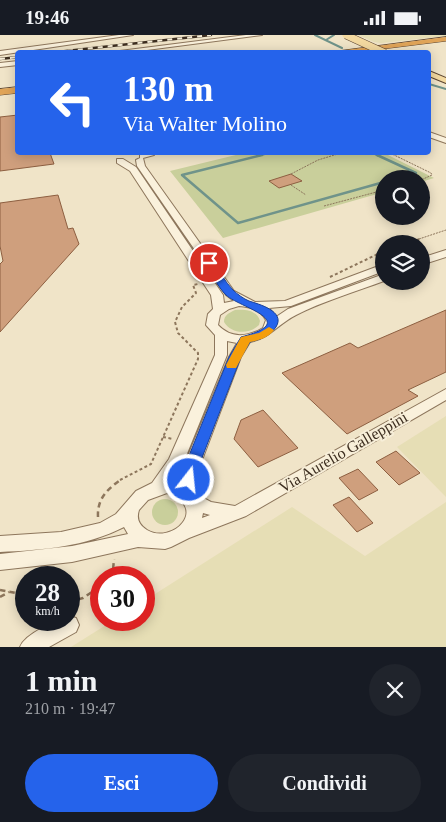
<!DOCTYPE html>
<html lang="it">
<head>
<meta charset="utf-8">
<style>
  body { margin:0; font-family:Georgia,serif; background:#20242c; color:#f1f3f6; height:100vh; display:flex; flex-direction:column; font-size:19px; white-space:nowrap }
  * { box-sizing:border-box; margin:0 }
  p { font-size:16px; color:#9ea1a6 }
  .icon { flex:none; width:28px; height:28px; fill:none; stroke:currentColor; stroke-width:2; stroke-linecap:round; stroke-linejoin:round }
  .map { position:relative; height:612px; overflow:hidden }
  .drawer { display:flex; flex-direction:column; background:#171b24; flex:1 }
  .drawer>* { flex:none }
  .hud { position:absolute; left:15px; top:15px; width:416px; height:105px; border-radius:5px; box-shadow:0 2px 12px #0003; background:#2563eb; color:#fff; overflow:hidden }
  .buttons { position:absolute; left:375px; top:135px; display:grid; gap:10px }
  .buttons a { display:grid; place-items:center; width:55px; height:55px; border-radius:50%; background:#171b24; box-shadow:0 2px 12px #0003; font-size:25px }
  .speed { position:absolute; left:15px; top:531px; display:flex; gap:10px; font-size:25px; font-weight:700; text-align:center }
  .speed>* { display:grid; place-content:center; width:65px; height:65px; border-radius:50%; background:#171b24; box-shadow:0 2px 12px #0003; line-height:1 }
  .speed small { font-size:12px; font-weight:400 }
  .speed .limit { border:8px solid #d22; background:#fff; color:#111 }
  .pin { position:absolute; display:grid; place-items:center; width:42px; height:42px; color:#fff; margin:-21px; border:2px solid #fff; border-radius:50%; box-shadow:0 1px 5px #0007 }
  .me { position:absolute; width:55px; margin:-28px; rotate:16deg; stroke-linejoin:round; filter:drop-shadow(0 0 4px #0008) }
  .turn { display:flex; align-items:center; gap:18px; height:105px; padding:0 25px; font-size:22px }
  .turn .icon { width:65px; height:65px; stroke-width:2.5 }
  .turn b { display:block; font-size:35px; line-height:42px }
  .round { display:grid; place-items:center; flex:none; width:52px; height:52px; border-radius:26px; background:#20242c }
  .headline { display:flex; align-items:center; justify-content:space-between; height:85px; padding:0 25px }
  h1 { font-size:30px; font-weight:700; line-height:38px }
  .action { display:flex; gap:10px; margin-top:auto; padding:10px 25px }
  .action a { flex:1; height:58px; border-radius:30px; background:#2563eb; color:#fff; font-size:20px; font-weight:700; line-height:58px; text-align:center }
  .action a+a { background:#20242c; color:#f1f3f6 }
  .status { display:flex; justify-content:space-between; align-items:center; height:35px; padding:0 25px; background:#171b24; direction:ltr }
  .status svg { height:14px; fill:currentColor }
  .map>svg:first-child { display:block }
  .farmland { fill:#e6deb5 }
  .green { fill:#c9cf9b }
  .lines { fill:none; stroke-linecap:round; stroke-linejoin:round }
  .stream-far1 { stroke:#6f938a; stroke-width:2 }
  .stream { stroke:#6f938a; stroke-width:2.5 }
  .building { fill:#cf9f7d; stroke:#8d5f41 }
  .minor-casing { stroke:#8d765c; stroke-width:2 }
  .major-casing { stroke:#5b4430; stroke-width:2 }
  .highway-casing { stroke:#5b4430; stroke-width:1 }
  .path-far2 { stroke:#8d765c; stroke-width:1; stroke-dasharray:2 1; stroke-linecap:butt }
  .path-far1 { stroke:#8d765c; stroke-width:2; stroke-dasharray:3 2.5; stroke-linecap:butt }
  .path { stroke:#8d765c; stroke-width:2.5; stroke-dasharray:5.5 4; stroke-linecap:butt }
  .minor { fill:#faf1dc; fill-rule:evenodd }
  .major { fill:#f3d9a0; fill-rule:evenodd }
  .highway { fill:#e0a458; fill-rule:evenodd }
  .rail-casing { stroke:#3d2e20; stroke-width:2.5 }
  .rail { stroke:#f7eed8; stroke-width:2; stroke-dasharray:5; stroke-linecap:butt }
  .major-bridge-casing { stroke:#5b4430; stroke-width:8; stroke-linecap:butt }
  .major-bridge { stroke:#f3d9a0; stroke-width:7 }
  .route { fill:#2563eb; stroke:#184099 }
  .slow { fill:#f59e0b }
  .labels { text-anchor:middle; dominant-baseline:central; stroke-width:4; stroke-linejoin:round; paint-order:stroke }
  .near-street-label { font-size:16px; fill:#3d2e20; stroke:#f7eed8 }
</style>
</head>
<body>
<div class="status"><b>19:46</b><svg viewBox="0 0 49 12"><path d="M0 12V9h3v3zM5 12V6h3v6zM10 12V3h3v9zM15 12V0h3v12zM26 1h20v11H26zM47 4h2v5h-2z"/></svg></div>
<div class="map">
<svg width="446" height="612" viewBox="0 0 446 612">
  <rect width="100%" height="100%" fill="#f0e4c8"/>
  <g class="farmland">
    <path d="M 358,0 L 446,0 L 446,1 L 381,8 L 374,7 Z"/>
    <path d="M 446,381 L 446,462 L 397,412 Z"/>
    <path d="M 446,467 L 446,612 L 71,612 L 114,585 L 144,585 L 144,566 L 292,472 L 365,521 Z"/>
  </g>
  <g class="green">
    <path d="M 244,118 L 384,118 L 434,143 L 421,147 L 421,144 L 384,144 L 384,157 L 223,203 L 170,136 Z"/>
    <path d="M 235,275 C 245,274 257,275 260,286 L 259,290 C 249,300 231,299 224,287 C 224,280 229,278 235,275 Z"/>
    <circle cx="165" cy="477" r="13"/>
  </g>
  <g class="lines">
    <g class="stream-far1">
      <path d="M 315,0 L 342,13"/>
      <path d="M 326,5 L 334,0"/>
      <path d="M 429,49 L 446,54"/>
      <path d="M 373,118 L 379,121"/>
      <path d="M 257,121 L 269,118"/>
    </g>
    <g class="stream">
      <path d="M 262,120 L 182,140 L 238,188 L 384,147"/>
      <path d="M 377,120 L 416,138 L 397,144"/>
    </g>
  </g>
  <g class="building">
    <path d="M 18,80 L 18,118 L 50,118 L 54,129 L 0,136 L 0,82 Z"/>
    <path d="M 291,139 L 302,146 L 279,153 L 269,146 Z"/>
    <path d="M 58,160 L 68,194 L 73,193 L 79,209 L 0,297 L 0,229 L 3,226 L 0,211 L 0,168 Z"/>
    <path d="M 446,275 L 446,337 L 408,355 L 418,361 L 347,399 L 282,338 L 350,308 L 358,313 Z"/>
    <path d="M 263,375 L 298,413 L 258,432 L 234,404 L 241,385 Z"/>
    <path d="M 396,416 L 420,438 L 399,450 L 376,427 Z"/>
    <path d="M 358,434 L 378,455 L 359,465 L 339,443 Z"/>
    <path d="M 349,462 L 373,488 L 357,497 L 333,470 Z"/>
  </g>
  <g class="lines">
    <g class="minor-casing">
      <g id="minor">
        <path d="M 119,0 L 133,0 L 0,20 L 0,16 Z"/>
        <path d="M 246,0 L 262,0 L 124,18 L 104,18 Z"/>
        <path d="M 18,26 L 18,30 L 0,32 L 0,28 Z"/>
        <path d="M 429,97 L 446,103 L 446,108 L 429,102 Z"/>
        <path d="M 145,118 L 155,118 L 154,120 L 143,123 L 145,131 L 234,256 L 255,267 L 285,266 L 384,229 L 384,236 L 291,271 L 269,273 L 276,282 L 288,274 L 384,239 L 384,246 C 357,256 321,267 296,280 C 278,289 270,303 250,307 L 241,322 L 199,433 L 197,445 L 198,460 L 211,467 L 235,471 L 446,354 L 446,365 L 246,481 L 189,503 L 171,512 L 165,514 L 138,512 L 72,527 L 0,535 L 0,519 L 72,511 L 128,499 L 124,492 C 85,512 43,515 0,517 L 0,501 L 61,497 L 100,488 L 116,479 L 136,456 L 152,448 L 169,424 L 215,320 L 215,300 L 206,290 L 208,279 L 213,274 L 211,260 L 130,136 L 117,128 L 117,124 L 123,124 L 136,132 L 223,260 L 224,268 L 234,266 L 226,260 L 137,131 L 136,125 L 140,123 L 140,119 ZM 239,271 C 250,272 260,274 266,285 L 263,293 C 248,302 231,304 218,290 L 220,280 L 229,274 ZM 227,306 L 237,308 L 229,322 L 183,433 L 181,449 L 172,446 L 184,426 L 227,320 ZM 167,458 C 210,473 172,510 147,495 C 139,490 136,484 139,475 L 148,465 ZM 203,478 L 210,480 L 202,483 Z"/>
        <path d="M 446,215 L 446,222 L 421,230 L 421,223 Z"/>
        <path d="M 69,581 L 76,583 L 79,590 L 76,597 L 49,612 L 20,612 C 25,599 55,585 69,585 Z"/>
      </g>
    </g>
    <g class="major-casing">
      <path id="major" d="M 429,36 L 446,43 L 446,48 L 429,41 Z"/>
    </g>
    <g class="highway-casing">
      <g id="highway">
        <path d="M 446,2 L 446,6 L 350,18 L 323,18 Z"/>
        <path d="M 18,52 L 18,58 L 0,60 L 0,54 Z"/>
      </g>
    </g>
    <g class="path-far2">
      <path d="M 390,118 L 431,138 L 432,140 L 421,145"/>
      <path d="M 291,139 L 318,125 L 341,118"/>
      <path d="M 291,150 L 306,160"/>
      <path d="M 324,171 L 384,155"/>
      <path d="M 416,205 L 446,195"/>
    </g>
    <g class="path-far1">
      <path d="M 406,209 L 420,204"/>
      <path d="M 330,242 L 384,216"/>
      <path d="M 163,402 L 173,404"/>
      <path d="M 120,445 L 151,429 L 198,324 L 198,318 L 178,298 L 175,287 L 182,272 L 196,258 L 193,250 L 198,249"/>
    </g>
    <g class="path">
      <path d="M 98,482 C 97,464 107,454 122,444"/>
      <path d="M 109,542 L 113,535 L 114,524"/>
      <path d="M 0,555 L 26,560"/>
      <path d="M 0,562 L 9,557"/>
      <path d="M 69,567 L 83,563 L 101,551"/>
    </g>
    <use href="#minor" class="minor"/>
    <use href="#major" class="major"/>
    <use href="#highway" class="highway"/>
    <g class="rail-casing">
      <g id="rail">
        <path d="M 48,18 L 211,0"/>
        <path d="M 0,24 L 18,22"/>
      </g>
    </g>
    <use href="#rail" class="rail"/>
    <g class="major-bridge-casing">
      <path id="major-bridge" d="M 346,0 L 385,18"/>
    </g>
    <use href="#major-bridge" class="major-bridge"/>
  </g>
  <path class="route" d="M 209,225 L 212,226 C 219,235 225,247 233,255 C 237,259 244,264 249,266 C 258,269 286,276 276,292 C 269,302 261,304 250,307 L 241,322 L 198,433 L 194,449 L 189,451 L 184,449 L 182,445 L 184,433 L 229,322 L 241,302 C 302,286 240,273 226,260 C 218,252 211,238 204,228 Z"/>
  <path class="slow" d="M 269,292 L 274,295 C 268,303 260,305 250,307 L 236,333 L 227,333 L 226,330 L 241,302 L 259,298 Z"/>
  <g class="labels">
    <g class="near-street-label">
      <text transform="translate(343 417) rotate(-30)">Via Aurelio Galleppini</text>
    </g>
  </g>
</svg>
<div class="buttons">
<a><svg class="icon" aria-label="search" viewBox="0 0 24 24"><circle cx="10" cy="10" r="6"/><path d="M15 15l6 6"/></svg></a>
<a><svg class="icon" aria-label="layers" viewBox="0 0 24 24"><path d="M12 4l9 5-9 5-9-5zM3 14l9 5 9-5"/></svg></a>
</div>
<div class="speed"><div>28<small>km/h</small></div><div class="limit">30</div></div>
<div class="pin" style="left:209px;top:228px;background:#d93025"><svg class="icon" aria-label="arrive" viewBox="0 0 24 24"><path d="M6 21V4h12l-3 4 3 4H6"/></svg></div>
<svg class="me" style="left:189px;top:445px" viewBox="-20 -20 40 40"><circle r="17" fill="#2563eb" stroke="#fff" stroke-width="3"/><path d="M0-11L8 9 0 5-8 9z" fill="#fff"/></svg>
<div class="hud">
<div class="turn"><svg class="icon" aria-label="left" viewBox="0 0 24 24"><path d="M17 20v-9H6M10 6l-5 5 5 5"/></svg><div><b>130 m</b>Via Walter Molino</div></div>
</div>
</div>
<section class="drawer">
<div class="headline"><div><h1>1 min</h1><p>210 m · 19:47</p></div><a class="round"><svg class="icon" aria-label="close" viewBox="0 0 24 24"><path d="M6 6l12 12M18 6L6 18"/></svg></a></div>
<div class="action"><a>Esci</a><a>Condividi</a></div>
</section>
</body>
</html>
